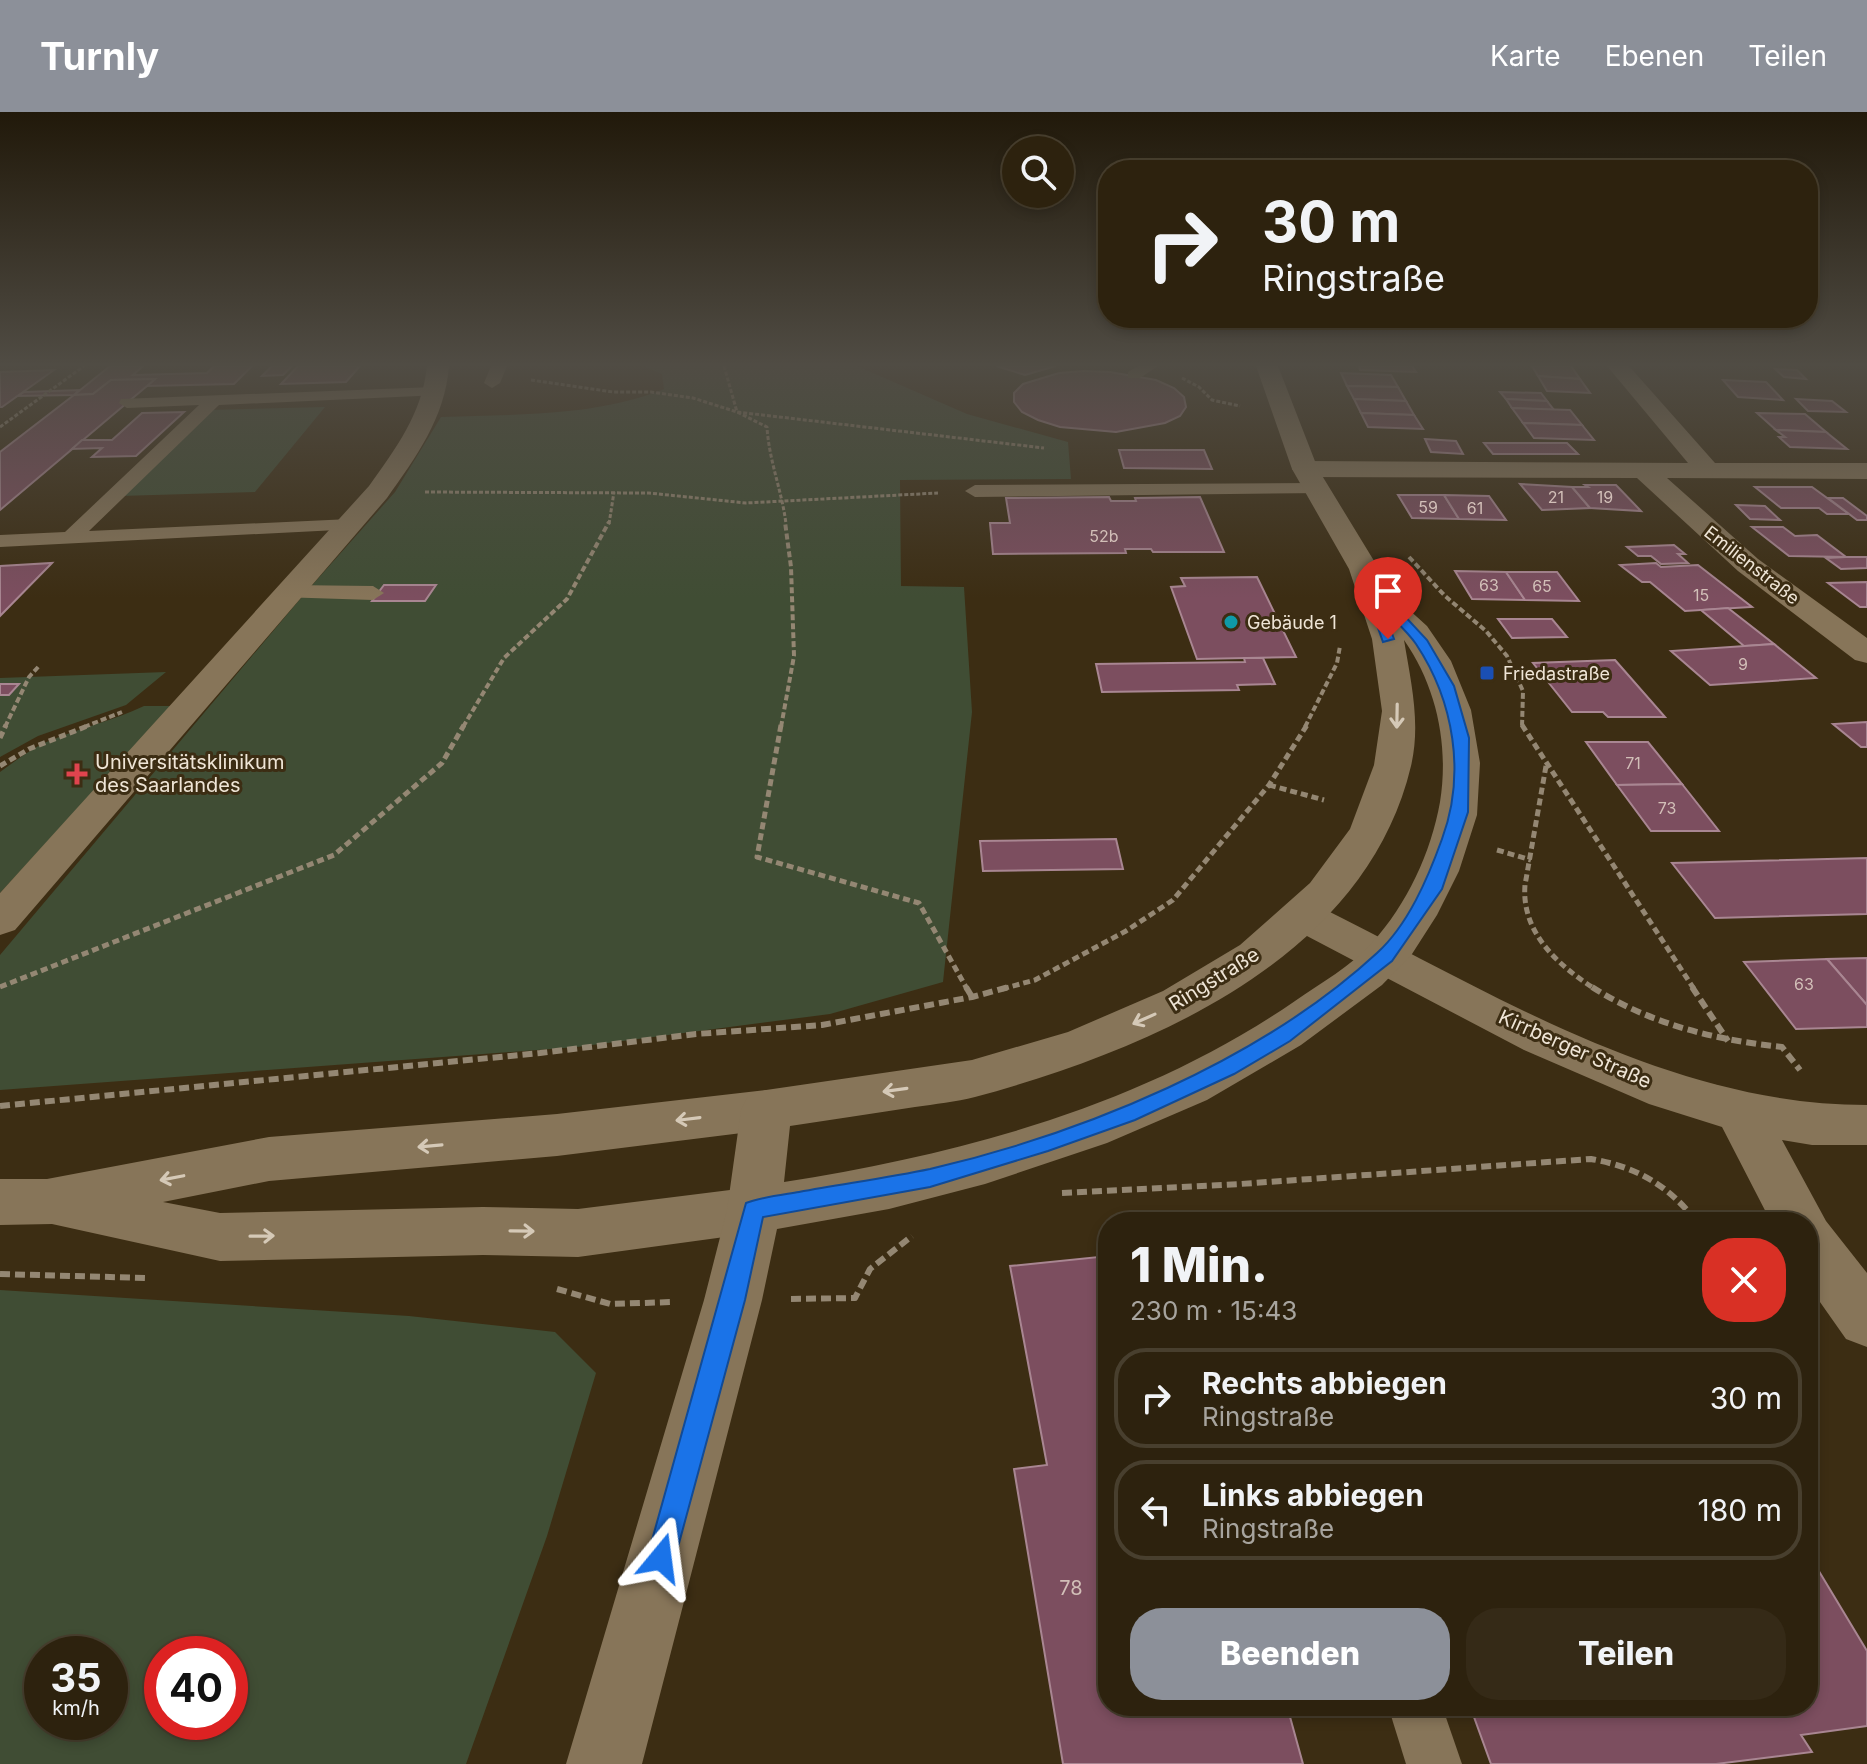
<!DOCTYPE html>
<html lang="de">
<head>
<meta charset="utf-8">
<style>
  body { margin:0; font-family:Inter,sans-serif; background:#352a17; color:#f1f3f6; height:100vh; display:flex; flex-direction:column; font-size:30px; white-space:nowrap }
  * { box-sizing:border-box; margin:0 }
  p { font-size:26px; color:#a7a49e }
  .icon { flex:none; width:44px; height:44px; fill:none; stroke:currentColor; stroke-width:2; stroke-linecap:round; stroke-linejoin:round }
  .map { position:relative; flex:1; overflow:hidden }
  .sheet { position:absolute; left:1098px; top:1100px; width:720px; height:504px; display:flex; flex-direction:column; background:#2d220e; border-radius:32px; box-shadow:0 4px 12px #0003,0 0 0 2px #483f2e }
  .sheet>* { flex:none }
  .guide { position:absolute; left:1098px; top:48px; width:720px; height:168px; border-radius:32px; box-shadow:0 4px 12px #0003,0 0 0 2px #483f2e; background:#2d220e; color:#f1f3f6; overflow:hidden }
  .fabs { position:absolute; left:1002px; top:24px; display:grid; gap:16px }
  .fabs a { display:grid; place-items:center; width:72px; height:72px; border-radius:50%; background:#2d220e; box-shadow:0 4px 12px #0003,0 0 0 2px #483f2e; font-size:40px }
  .speed { position:absolute; left:24px; top:1524px; display:flex; gap:16px; font-size:40px; font-weight:700; text-align:center }
  .speed>* { display:grid; place-content:center; width:104px; height:104px; border-radius:50%; background:#2d220e; box-shadow:0 4px 12px #0003,0 0 0 2px #483f2e; line-height:1 }
  .speed small { font-size:20px; font-weight:400 }
  .speed .limit { border:12px solid #d22; background:#fff; color:#111 }
  .pin { position:absolute; display:grid; place-items:center; width:68px; height:68px; color:#fff; margin:-82px -34px; border-radius:50% 50% 50% 0; rotate:-45deg; box-shadow:0 0 8px #0007 }
  .pin .icon { rotate:45deg }
  .me { position:absolute; width:88px; margin:-44px; rotate:16deg; stroke-linejoin:round; filter:drop-shadow(0 0 6px #0008) }
  .turn { display:flex; align-items:center; gap:28px; height:168px; padding:0 32px; font-size:36px }
  .turn .icon { width:104px; height:104px; stroke-width:2.5 }
  .turn b { display:block; font-size:56px; line-height:68px }
  .round { display:grid; place-items:center; flex:none; width:84px; height:84px; border-radius:32px; background:#352a17 }
  .summary { display:flex; align-items:center; justify-content:space-between; height:136px; padding:0 32px }
  h1 { font-size:48px; font-weight:800; line-height:60px }
  .action { display:flex; gap:16px; margin-top:auto; padding:16px 32px }
  .action a { flex:1; height:92px; border-radius:32px; background:#8c9099; color:#fff; font-size:32px; font-weight:800; line-height:92px; text-align:center }
  .action a+a { background:#352a17; color:#f1f3f6 }
  ul { padding:0; list-style:none }
  li { display:flex; align-items:center; gap:24px; height:100px; margin:0 16px 12px; padding:0 16px; border:4px solid #483f2e; border-radius:32px }
  li div { flex:1 }
  li b { display:block; font-size:30px }
  li em { font-style:normal }
  header { display:flex; align-items:center; gap:48px; box-sizing:border-box; height:112px; padding:0 40px; background:#8c9099; color:#fff }
  header strong { font-size:38px }
  nav { display:flex; gap:44px; margin-inline-start:auto; font-size:28px }
  .map>svg:first-child { display:block }
  .green { fill:#404d34; fill-rule:evenodd }
  .building { fill:#7c4e5f; stroke:#a98692; stroke-width:2 }
  .lines { fill:none; stroke-linecap:round; stroke-linejoin:round }
  .path-far3 { stroke:#948773; stroke-width:3; stroke-dasharray:4 2; stroke-linecap:butt }
  .path-far2 { stroke:#948773; stroke-width:4; stroke-dasharray:6 3; stroke-linecap:butt }
  .path-far1 { stroke:#948773; stroke-width:5; stroke-dasharray:7 4; stroke-linecap:butt }
  .path { stroke:#948773; stroke-width:6; stroke-dasharray:10 5; stroke-linecap:butt }
  .service { fill:#877559; fill-rule:evenodd }
  .minor { fill:#877559; fill-rule:evenodd }
  .tertiary { fill:#877559; fill-rule:evenodd }
  .oneway { stroke:#d5c9b7 }
  .route { fill:#1a73e8; stroke:#114b97; stroke-width:2 }
  .culture-dot { fill:#0f9aa8; stroke:#3c2d13; stroke-width:3 }
  .transit-dot { fill:#1a4fb4; stroke:#3c2d13; stroke-width:3 }
  .health-dot { fill:#e0444e; stroke:#3c2d13; stroke-width:3 }
  .labels { text-anchor:middle; dominant-baseline:central; stroke-width:6; stroke-linejoin:round; paint-order:stroke }
  .number-label { font-size:16px; fill:#d2bfb8 }
  .far-street-label { font-size:18px; fill:#efe5d6; stroke:#3c2d13 }
  .far-poi-label { font-size:18px; fill:#efe5d6; stroke:#3c2d13; text-anchor:start }
  .poi-label { font-size:20px; fill:#efe5d6; stroke:#3c2d13; text-anchor:start }
  .street-label { font-size:20px; fill:#efe5d6; stroke:#3c2d13 }
  .near-number-label { font-size:20px; fill:#d2bfb8 }
</style>
</head>
<body>
<header>
<strong>Turnly</strong>
<nav><a>Karte</a><a>Ebenen</a><a>Teilen</a></nav>
</header>
<div class="map">
<svg width="1867" height="1652" viewBox="0 0 1867 1652">
  <rect width="100%" height="100%" fill="#3c2d13"/>
  <g class="green">
    <path d="M 643,254 L 857,254 L 967,302 L 1068,330 L 1071,367 L 900,368 L 901,474 L 964,475 L 972,600 L 943,870 L 830,902 L 577,935 L 0,978 L 0,843 L 306,480 L 395,380 L 441,305 C 515,302 595,305 664,277 L 662,262 Z"/>
    <path d="M 325,295 L 255,380 L 120,384 L 208,298 Z"/>
    <path d="M 166,560 L 126,593 L 38,624 L 0,645 L 0,566 Z"/>
    <path d="M 144,594 L 172,594 L 0,781 L 0,660 C 17,648 34,634 54,627 C 84,615 114,608 144,594 Z"/>
    <path d="M 0,1178 L 409,1204 L 555,1220 L 596,1261 L 547,1424 L 466,1652 L 0,1652 ZM 110,1542 L 110,1610 L 42,1610 L 42,1542 ZM 230,1542 L 230,1610 L 162,1610 L 162,1542 Z"/>
  </g>
  <g class="building">
    <path d="M 110,254 L 143,254 L 133,263 L 207,261 L 214,254 L 252,254 L 234,272 L 147,274 L 155,267 L 111,268 L 93,282 L 74,283 Z"/>
    <path d="M 272,254 L 292,254 L 283,263 L 262,264 Z"/>
    <path d="M 298,254 L 360,254 L 346,270 L 281,272 Z"/>
    <path d="M 996,254 L 1056,254 L 1025,263 Z"/>
    <path d="M 1359,254 L 1412,254 L 1416,260 L 1360,258 Z"/>
    <path d="M 1532,254 L 1571,254 L 1580,267 L 1538,264 Z"/>
    <path d="M 1775,257 L 1797,258 L 1806,267 L 1784,265 Z"/>
    <path d="M 54,258 L 2,295 L 0,295 L 0,260 Z"/>
    <path d="M 1084,259 L 1110,260 L 1156,268 L 1174,276 L 1184,285 L 1186,295 L 1180,304 L 1165,311 L 1116,320 L 1060,315 L 1038,308 L 1022,300 L 1014,290 L 1014,281 L 1023,272 L 1059,261 Z"/>
    <path d="M 1341,261 L 1391,263 L 1398,275 L 1347,274 Z"/>
    <path d="M 1538,264 L 1580,267 L 1590,281 L 1547,279 Z"/>
    <path d="M 155,267 L 147,274 L 0,398 L 0,340 L 74,283 L 93,282 L 111,268 Z"/>
    <path d="M 1723,268 L 1766,270 L 1783,288 L 1738,285 Z"/>
    <path d="M 1347,274 L 1398,275 L 1406,289 L 1354,287 Z"/>
    <path d="M 79,278 L 74,283 L 18,284 L 24,280 Z"/>
    <path d="M 1500,280 L 1541,281 L 1547,289 L 1506,287 Z"/>
    <path d="M 1354,287 L 1406,289 L 1414,303 L 1361,301 Z"/>
    <path d="M 1506,287 L 1547,289 L 1554,298 L 1512,296 Z"/>
    <path d="M 1796,287 L 1832,289 L 1846,300 L 1808,299 Z"/>
    <path d="M 1512,296 L 1570,298 L 1582,313 L 1523,311 Z"/>
    <path d="M 184,300 L 136,344 L 92,345 L 102,336 L 72,337 L 82,328 L 112,328 L 142,301 Z"/>
    <path d="M 1361,301 L 1414,303 L 1423,317 L 1368,315 Z"/>
    <path d="M 1757,301 L 1805,302 L 1826,320 L 1776,318 Z"/>
    <path d="M 1523,311 L 1582,313 L 1594,328 L 1534,326 Z"/>
    <path d="M 1776,318 L 1826,320 L 1847,337 L 1790,335 L 1779,325 L 1785,325 Z"/>
    <path d="M 1425,327 L 1456,329 L 1463,342 L 1431,340 Z"/>
    <path d="M 1484,331 L 1567,331 L 1578,342 L 1493,342 Z"/>
    <path d="M 1119,338 L 1204,338 L 1212,357 L 1124,356 Z"/>
    <path d="M 1520,372 L 1572,375 L 1590,396 L 1542,398 Z"/>
    <path d="M 1585,373 L 1616,373 L 1641,399 L 1590,396 L 1572,375 L 1588,375 Z"/>
    <path d="M 1755,375 L 1812,375 L 1849,402 L 1827,402 L 1819,396 L 1781,396 Z"/>
    <path d="M 1398,383 L 1444,383 L 1459,407 L 1412,406 Z"/>
    <path d="M 1444,383 L 1489,384 L 1506,408 L 1459,407 Z"/>
    <path d="M 1109,385 L 1111,389 L 1136,389 L 1135,386 L 1200,385 L 1224,440 L 1153,440 L 1151,437 L 1125,437 L 1126,441 L 993,442 L 990,411 L 1010,411 L 1006,386 Z"/>
    <path d="M 1828,386 L 1843,386 L 1867,404 L 1867,408 L 1857,408 Z"/>
    <path d="M 1736,393 L 1765,394 L 1780,408 L 1750,407 Z"/>
    <path d="M 1752,415 L 1783,415 L 1795,424 L 1817,423 L 1846,445 L 1789,444 Z"/>
    <path d="M 1674,433 L 1685,442 L 1678,442 L 1688,451 L 1661,452 L 1651,444 L 1638,444 L 1627,435 Z"/>
    <path d="M 1846,445 L 1867,445 L 1867,456 L 1841,457 L 1826,446 Z"/>
    <path d="M 52,451 L 0,504 L 0,454 Z"/>
    <path d="M 1656,451 L 1661,455 L 1698,453 L 1752,495 L 1685,499 L 1650,470 L 1642,470 L 1620,453 Z"/>
    <path d="M 1455,459 L 1506,460 L 1525,488 L 1472,487 Z"/>
    <path d="M 1506,460 L 1557,460 L 1579,489 L 1525,488 Z"/>
    <path d="M 1257,465 L 1296,545 L 1197,547 L 1171,475 L 1185,474 L 1181,466 Z"/>
    <path d="M 1867,470 L 1867,495 L 1860,495 L 1828,471 Z"/>
    <path d="M 384,473 L 436,473 L 425,489 L 372,489 Z"/>
    <path d="M 1728,496 L 1774,532 L 1744,534 L 1701,498 Z"/>
    <path d="M 1498,507 L 1552,507 L 1567,525 L 1512,526 Z"/>
    <path d="M 1774,532 L 1816,566 L 1710,573 L 1671,539 Z"/>
    <path d="M 1244,546 L 1263,546 L 1275,572 L 1237,573 L 1239,578 L 1102,580 L 1096,552 L 1245,550 Z"/>
    <path d="M 1615,548 L 1665,605 L 1608,605 L 1603,600 L 1572,600 L 1533,551 Z"/>
    <path d="M 0,572 L 19,572 L 9,583 L 0,583 Z"/>
    <path d="M 1867,610 L 1867,635 L 1861,635 L 1833,612 Z"/>
    <path d="M 1586,630 L 1648,630 L 1682,672 L 1617,673 Z"/>
    <path d="M 1682,672 L 1719,719 L 1651,719 L 1617,673 Z"/>
    <path d="M 1116,727 L 1123,757 L 983,759 L 980,729 Z"/>
    <path d="M 1867,746 L 1867,802 L 1715,806 L 1672,751 Z"/>
    <path d="M 1867,846 L 1867,893 L 1827,847 Z"/>
    <path d="M 1827,847 L 1867,893 L 1867,915 L 1796,917 L 1744,850 Z"/>
    <path d="M 1108,1144 L 1108,1594 L 1287,1594 L 1303,1652 L 1063,1652 L 1014,1357 L 1047,1353 L 1010,1154 Z"/>
    <path d="M 1808,1441 L 1867,1539 L 1867,1614 L 1801,1623 L 1812,1640 L 1716,1652 L 1491,1652 L 1470,1594 L 1808,1594 Z"/>
  </g>
  <g class="lines">
    <g class="path-far3">
      <path d="M 724,254 L 737,300 L 1044,336"/>
      <path d="M 1182,266 L 1199,275 L 1212,288 L 1240,294"/>
      <path d="M 531,268 L 613,280 L 651,280 L 693,286 L 737,300 L 767,315 C 769,349 782,379 786,412"/>
      <path d="M 0,315 L 84,254"/>
      <path d="M 425,380 L 649,381 L 746,391 L 938,381"/>
      <path d="M 609,412 L 614,380"/>
    </g>
    <g class="path-far2">
      <path d="M 1409,445 L 1445,484 L 1486,519 L 1507,544 L 1523,579 L 1522,615"/>
      <path d="M 5,615 L 29,565 L 40,553"/>
      <path d="M 84,615 L 122,600"/>
      <path d="M 463,615 L 504,546 L 567,487 L 609,410"/>
      <path d="M 781,615 L 794,544 L 791,455 L 785,410"/>
      <path d="M 1305,615 L 1337,551 L 1340,534"/>
    </g>
    <g class="path-far1">
      <path d="M 781,613 L 757,745 L 919,791 L 967,877"/>
      <path d="M 1522,613 L 1694,877"/>
      <path d="M 0,626 L 6,613"/>
      <path d="M 0,654 L 29,637 L 90,613"/>
      <path d="M 1546,654 L 1525,773 C 1521,821 1559,854 1595,877"/>
      <path d="M 1269,673 L 1324,688"/>
      <path d="M 1497,738 L 1531,748"/>
      <path d="M 0,875 L 334,743 L 442,651 L 464,613"/>
      <path d="M 1002,877 L 1035,868 L 1126,819 L 1173,788 L 1269,673 L 1307,613"/>
    </g>
    <g class="path">
      <path d="M 966,875 L 972,885"/>
      <path d="M 1592,875 C 1650,912 1715,928 1782,935 L 1800,958"/>
      <path d="M 1692,875 L 1728,929"/>
      <path d="M 0,994 L 540,941 L 696,922 L 822,913 L 972,885 L 1009,875"/>
      <path d="M 1062,1081 L 1240,1072 L 1591,1047 C 1637,1055 1668,1073 1697,1110"/>
      <path d="M 0,1162 L 147,1166"/>
      <path d="M 557,1177 L 610,1192 L 673,1190"/>
      <path d="M 791,1187 L 855,1186 L 870,1157 L 912,1124"/>
    </g>
    <g class="service">
      <path d="M 491,254 L 507,254 L 500,271 L 492,276 L 484,271 Z"/>
      <path d="M 1138,254 L 1158,254 L 1140,266 L 1128,266 L 1128,260 Z"/>
      <path d="M 434,275 L 440,277 L 440,283 L 219,293 L 89,419 L 350,407 L 357,409 L 360,413 L 357,417 L 0,435 L 0,423 L 65,420 L 199,293 L 127,296 L 119,291 L 121,287 Z"/>
      <path d="M 1315,371 L 1325,377 L 1322,381 L 975,385 L 965,379 L 975,373 Z"/>
      <path d="M 288,473 L 373,474 L 384,481 L 373,488 L 280,485 L 277,480 L 280,475 Z"/>
      <path d="M 1388,1594 L 1442,1594 L 1462,1652 L 1406,1652 Z"/>
    </g>
    <g class="minor">
      <path d="M 427,254 L 449,254 C 445,306 416,345 387,386 L 15,818 L 0,823 L 0,781 L 369,374 C 396,336 422,302 427,254 Z"/>
      <path d="M 1607,254 L 1629,254 L 1715,351 L 1867,351 L 1867,367 L 1667,366 L 1758,447 L 1867,526 L 1867,551 L 1855,548 L 1738,459 L 1637,366 L 1305,365 L 1296,362 L 1292,357 L 1296,352 L 1305,349 L 1688,351 Z"/>
      <path d="M 1301,789 L 1316,793 C 1489,879 1668,993 1867,993 L 1867,1033 L 1812,1033 L 1782,1028 L 1826,1109 L 1867,1161 L 1867,1235 L 1846,1227 L 1808,1173 L 1808,1110 L 1771,1110 L 1722,1015 L 1649,992 L 1524,938 L 1286,813 L 1279,803 L 1286,793 Z"/>
      <path d="M 766,978 L 784,984 L 791,998 L 784,1012 L 766,1018 L 557,1044 L 269,1069 L 163,1090 L 220,1101 L 483,1095 L 578,1097 L 754,1075 L 773,1082 L 781,1098 L 773,1114 L 754,1121 L 578,1145 L 483,1143 L 220,1149 L 52,1112 L 0,1113 L 0,1067 L 47,1067 L 269,1025 L 557,1002 Z"/>
    </g>
    <path class="tertiary" d="M 1256,254 L 1278,254 L 1318,357 L 1379,457 L 1385,476 L 1427,514 L 1451,549 L 1471,598 L 1480,651 L 1477,703 L 1459,759 L 1437,803 L 1412,842 L 1382,873 L 1301,933 L 1207,988 L 1107,1031 L 985,1072 L 889,1097 L 777,1117 L 762,1188 L 642,1652 L 566,1652 L 704,1188 L 727,1098 L 741,998 L 748,984 L 766,978 L 972,948 L 1068,920 L 1163,879 L 1240,833 L 1310,771 L 1350,717 L 1374,653 L 1382,599 L 1372,527 L 1349,457 L 1292,357 ZM 1404,528 C 1437,575 1449,634 1440,690 C 1431,741 1407,792 1372,831 C 1351,854 1321,871 1295,889 C 1142,994 965,1041 784,1070 L 790,1014 C 832,1008 874,1001 915,995 C 935,992 956,990 975,985 C 1148,938 1365,848 1411,654 C 1421,612 1411,570 1404,528 Z"/>
  </g>
  <defs><path id="oneway-shaft" d="M-6 0H5M1.5-3L5.5 0L1.5 3" fill="none" stroke-width="1.6" stroke-linecap="round" stroke-linejoin="round" transform="scale(2)"/></defs>
  <g class="oneway">
    <use href="#oneway-shaft" transform="translate(1397 604) rotate(91)"/>
    <use href="#oneway-shaft" transform="translate(1144 907) rotate(156)"/>
    <use href="#oneway-shaft" transform="translate(895 978) rotate(172)"/>
    <use href="#oneway-shaft" transform="translate(688 1007) rotate(173)"/>
    <use href="#oneway-shaft" transform="translate(430 1034) rotate(175)"/>
    <use href="#oneway-shaft" transform="translate(172 1066) rotate(169)"/>
    <use href="#oneway-shaft" transform="translate(522 1119) rotate(1)"/>
    <use href="#oneway-shaft" transform="translate(262 1124) rotate(-1)"/>
  </g>
  <linearGradient id="sky" x2="0" y2="1"><stop stop-color="#21190a"/><stop offset="0.52" stop-color="#504c44"/><stop offset="1" stop-color="#504c44" stop-opacity="0"/></linearGradient>
  <rect width="1867" height="486" fill="url(#sky)"/>
  <path class="route" d="M 1365,471 L 1374,471 L 1427,528 L 1454,574 L 1469,626 L 1468,700 L 1442,777 L 1392,849 L 1290,929 L 1234,962 L 1135,1008 L 1048,1039 L 930,1075 L 763,1105 L 745,1188 L 675,1446 L 671,1456 L 661,1460 L 651,1456 L 647,1446 L 746,1091 C 762,1085 781,1083 799,1080 C 842,1072 887,1066 930,1057 C 1084,1021 1260,949 1377,841 C 1408,813 1428,766 1442,727 C 1466,662 1454,589 1416,532 C 1407,519 1394,508 1383,496 L 1394,527 L 1383,530 L 1363,474 Z"/>
  <circle class="culture-dot" cx="1231" cy="510" r="8"/>
  <rect class="transit-dot" x="1479" y="553" width="16" height="16" rx="4"/>
  <path class="health-dot" d="M73 650h8v8h8v8h-8v8h-8v-8h-8v-8h8z"/>
  <g class="labels">
    <g class="number-label">
      <text x="1556" y="385">21</text>
      <text x="1605" y="385">19</text>
      <text x="1428" y="395">59</text>
      <text x="1475" y="396">61</text>
      <text x="1104" y="424">52b</text>
      <text x="1489" y="473">63</text>
      <text x="1542" y="474">65</text>
      <text x="1701" y="483">15</text>
      <text x="1743" y="552">9</text>
      <text x="1633" y="651">71</text>
      <text x="1667" y="696">73</text>
      <text x="1804" y="872">63</text>
    </g>
    <g class="far-street-label">
      <text transform="translate(1752 453) rotate(38)">Emilienstraße</text>
    </g>
    <g class="far-poi-label">
      <text x="1247" y="510">Gebäude 1</text>
      <text x="1503" y="561">Friedastraße</text>
    </g>
    <g class="poi-label">
      <text x="95" y="650">Universitätsklinikum<tspan x="95" dy="23">des Saarlandes</tspan></text>
    </g>
    <g class="street-label">
      <text transform="translate(1214 867) rotate(-32)">Ringstraße</text>
      <text transform="translate(1575 937) rotate(24)">Kirrberger Straße</text>
    </g>
    <g class="near-number-label">
      <text x="1071" y="1476">78</text>
    </g>
  </g>
</svg>
<div class="fabs">
<a><svg class="icon" aria-label="search" viewBox="0 0 24 24"><circle cx="10" cy="10" r="6"/><path d="M15 15l6 6"/></svg></a>
</div>
<div class="speed"><div>35<small>km/h</small></div><div class="limit">40</div></div>
<div class="pin" style="left:1388px;top:527px;background:#d93025"><svg class="icon" aria-label="arrive" viewBox="0 0 24 24"><path d="M6 21V4h12l-3 4 3 4H6"/></svg></div>
<svg class="me" style="left:661px;top:1446px" viewBox="-20 -20 40 40"><path d="M0-17L14 15 0 8-14 15z" fill="#1a73e8" stroke="#fff" stroke-width="4"/></svg>
<div class="guide">
<div class="turn"><svg class="icon" aria-label="right" viewBox="0 0 24 24"><path d="M7 20v-9h11M14 6l5 5-5 5"/></svg><div><b>30 m</b>Ringstraße</div></div>
</div>
<section class="sheet">
<div class="summary"><div><h1>1 Min.</h1><p>230 m · 15:43</p></div><a class="round" style="background:#d93025;color:#fff"><svg class="icon" aria-label="close" viewBox="0 0 24 24"><path d="M6 6l12 12M18 6L6 18"/></svg></a></div>
<ul>
<li><svg class="icon" aria-label="right" viewBox="0 0 24 24"><path d="M7 20v-9h11M14 6l5 5-5 5"/></svg><div><b>Rechts abbiegen</b><p>Ringstraße</p></div><em>30 m</em></li>
<li><svg class="icon" aria-label="left" viewBox="0 0 24 24"><path d="M17 20v-9H6M10 6l-5 5 5 5"/></svg><div><b>Links abbiegen</b><p>Ringstraße</p></div><em>180 m</em></li>
</ul>
<div class="action"><a>Beenden</a><a>Teilen</a></div>
</section>
</div>
</body>
</html>
